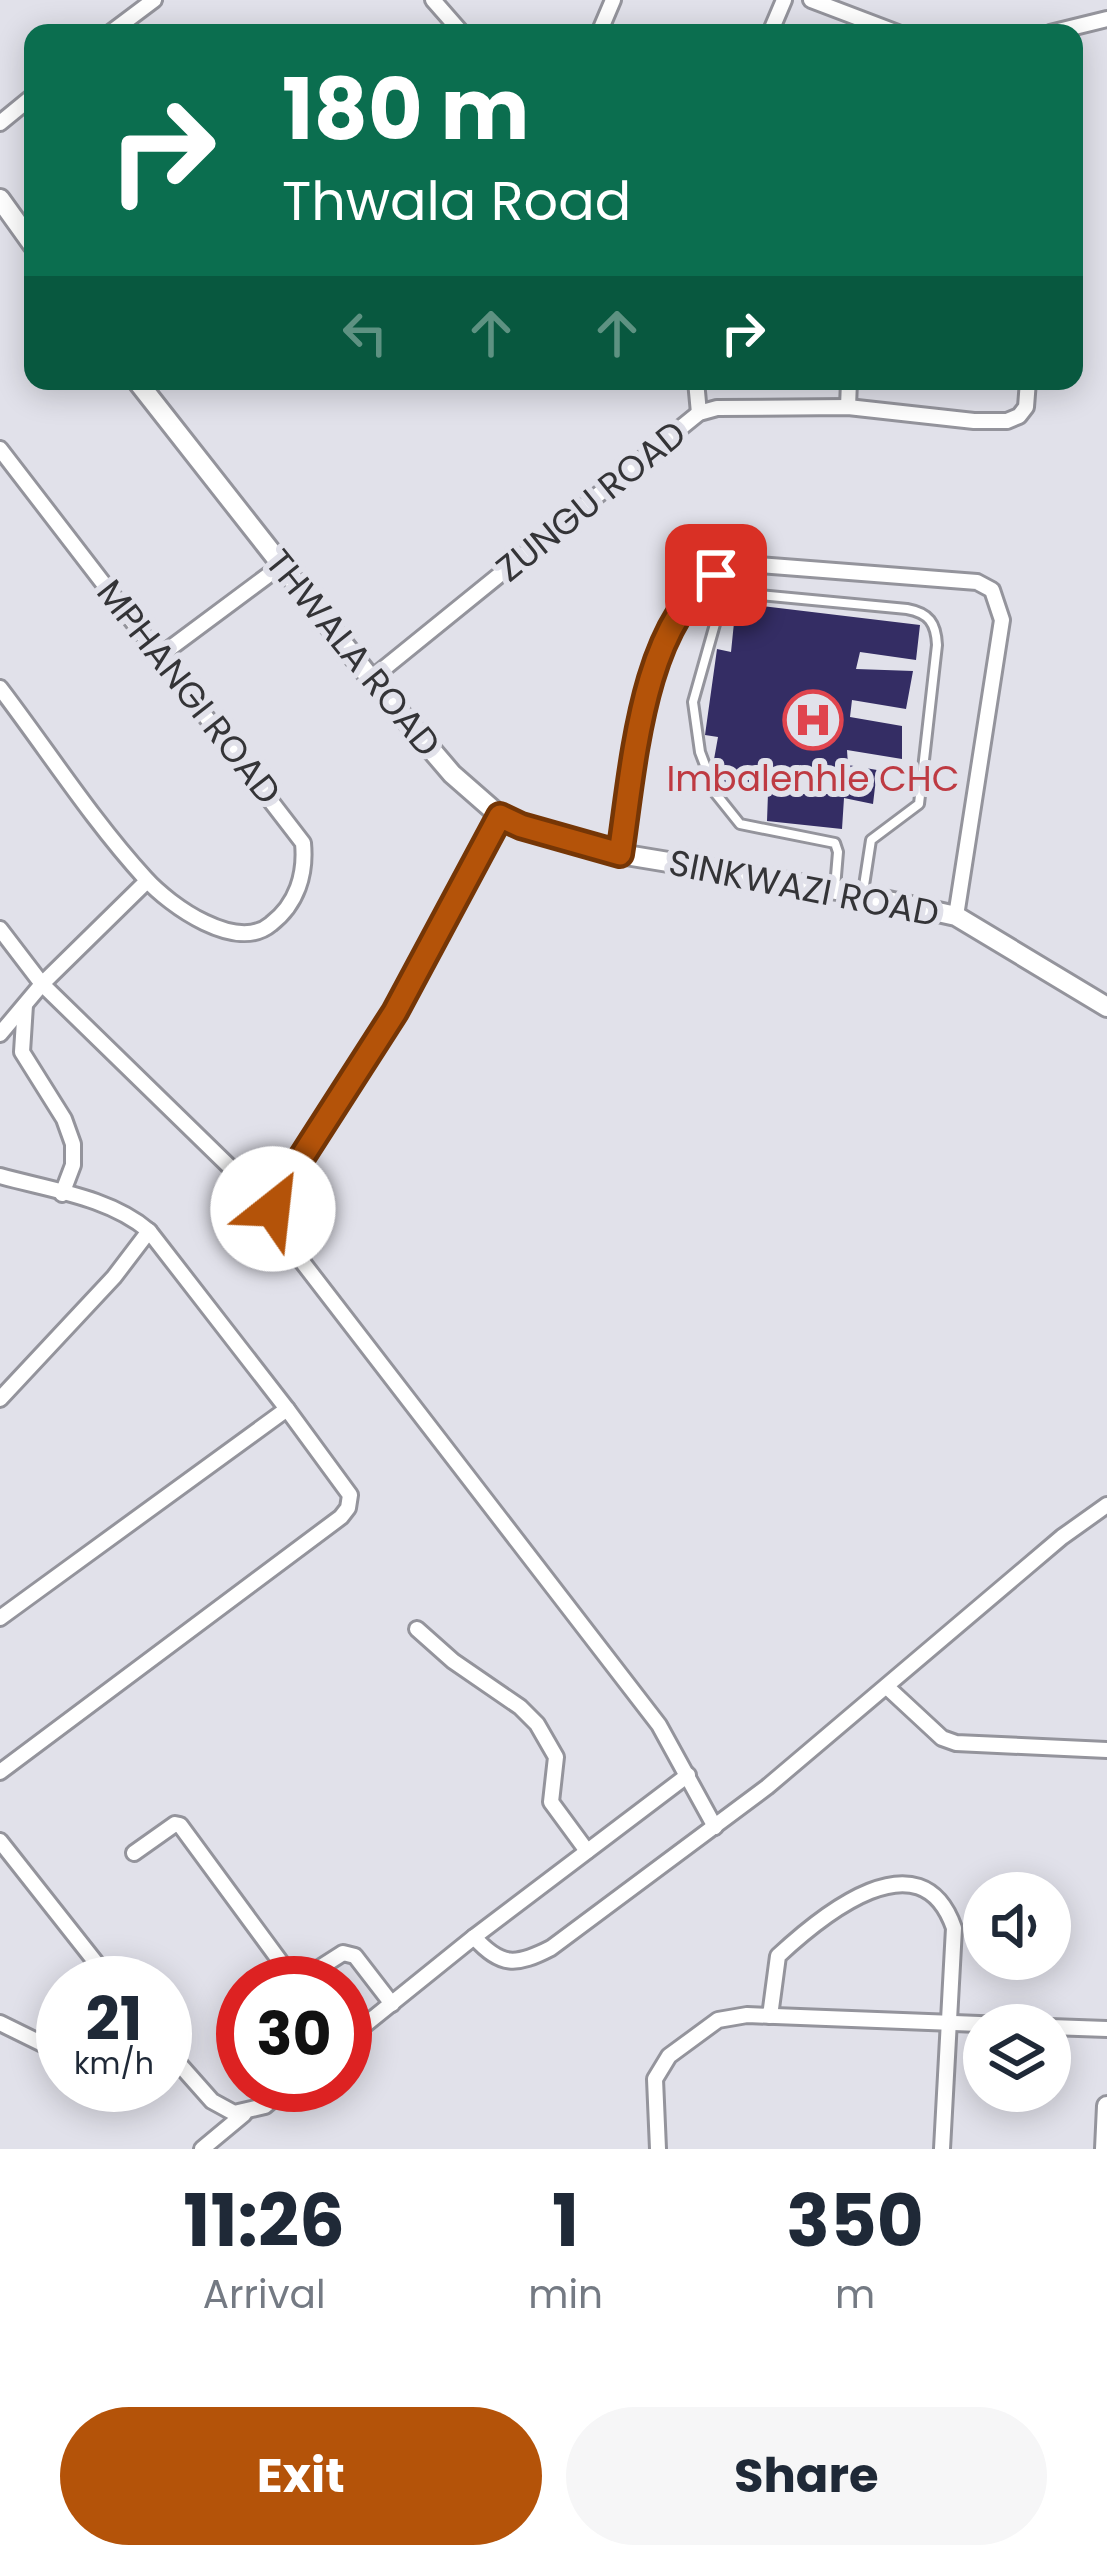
<!DOCTYPE html>
<html lang="en">
<head>
<meta charset="utf-8">
<style>
  body { margin:0; font-family:Poppins,sans-serif; background:#f6f6f7; color:#1f2937; height:100vh; display:flex; flex-direction:column; font-size:45px; white-space:nowrap }
  * { box-sizing:border-box; margin:0 }
  p { font-size:39px; color:#747a83 }
  .icon { flex:none; width:66px; height:66px; fill:none; stroke:currentColor; stroke-width:2; stroke-linecap:round; stroke-linejoin:round }
  .map { position:relative; height:2149px; overflow:hidden }
  .drawer { display:flex; flex-direction:column; background:#fff; flex:1 }
  .drawer>* { flex:none }
  .banner { position:absolute; left:24px; top:24px; width:1059px; height:366px; border-radius:24px; box-shadow:0 6px 30px #0003; background:#0b6e4f; color:#fff; overflow:hidden }
  .controls { position:absolute; left:963px; top:1872px; display:grid; gap:24px }
  .controls a { display:grid; place-items:center; width:108px; height:108px; border-radius:50%; background:#fff; box-shadow:0 6px 30px #0003; font-size:60px }
  .speed { position:absolute; left:36px; top:1956px; display:flex; gap:24px; font-size:60px; font-weight:700; text-align:center }
  .speed>* { display:grid; place-content:center; width:156px; height:156px; border-radius:50%; background:#fff; box-shadow:0 6px 30px #0003; line-height:1 }
  .speed small { font-size:30px; font-weight:400 }
  .speed .limit { border:18px solid #d22; background:#fff; color:#111 }
  .pin { position:absolute; display:grid; place-items:center; width:102px; height:102px; color:#fff; margin:-51px; border-radius:24px; box-shadow:0 6px 18px #0006 }
  .me { position:absolute; width:132px; margin:-66px; rotate:29deg; stroke-linejoin:round; filter:drop-shadow(0 0 9px #0008) }
  .turn { display:flex; align-items:center; gap:42px; height:252px; padding:0 60px; font-size:54px }
  .turn .icon { width:156px; height:156px; stroke-width:2.5 }
  .turn b { display:block; font-size:84px; line-height:102px }
  .lanes { display:flex; align-items:center; height:114px; padding:0 60px; background:#0003; justify-content:center; gap:60px; direction:ltr }
  .lanes .off { opacity:.35 }
  .eta { display:flex; justify-content:space-evenly; align-items:center; height:204px; text-align:center }
  .eta b { font-size:72px; font-weight:700; line-height:84px }
  .primary-button { display:flex; gap:24px; margin-top:auto; padding:24px 60px }
  .primary-button a { flex:1; height:138px; border-radius:72px; background:#b45309; color:#fff; font-size:48px; font-weight:700; line-height:138px; text-align:center }
  .primary-button a+a { background:#f6f6f7; color:#1f2937 }
  .map>svg:first-child { display:block }
  .building { fill:#342d64 }
  .lines { fill:none; stroke-linecap:round; stroke-linejoin:round }
  .service-casing { stroke:#94949c; stroke-width:14 }
  .minor-casing { stroke:#94949c; stroke-width:20 }
  .tertiary-casing { stroke:#94949c; stroke-width:24 }
  .service { stroke:#fff; stroke-width:8 }
  .minor { stroke:#fff; stroke-width:14 }
  .tertiary { stroke:#fff; stroke-width:18 }
  .route-casing { stroke:#753606; stroke-width:30 }
  .route { stroke:#b45309; stroke-width:21 }
  .labels { text-anchor:middle; dominant-baseline:central; stroke-width:12; stroke-linejoin:round; paint-order:stroke }
  .street-label { font-size:36px; fill:#343437; stroke:#e1e1ea }
  .health-label { font-size:36px; fill:#be3a42; stroke:#e1e1ea }
</style>
</head>
<body>
<div class="map">
<svg width="1107" height="2149" viewBox="0 0 1107 2149">
  <rect width="100%" height="100%" fill="#e1e1ea"/>
  <path class="building" d="M 736,603 L 920,625 L 916,660 L 860,652 L 856,669 L 913,671 L 906,709 L 852,700 L 850,717 L 902,726 L 902,759 L 847,750 L 848,765 L 877,770 L 873,804 L 844,798 L 842,829 L 767,821 L 768,793 L 729,788 L 713,765 L 718,737 L 705,735 L 717,649 L 731,652 Z"/>
  <g class="lines">
    <g class="service-casing">
      <path id="service" d="M 835,888 L 838,852 L 835,843 L 740,824 L 716,794 L 700,752 L 693,702 L 717,617 L 733,596 L 760,595 L 907,609 C 929,613 936,623 937,645 L 919,804 L 871,840 L 863,892"/>
    </g>
    <g class="minor-casing">
      <g id="minor">
        <path d="M 433,0 L 462,33"/>
        <path d="M 811,0 L 898,33"/>
        <path d="M 110,33 L 154,0"/>
        <path d="M 599,33 L 613,0"/>
        <path d="M 770,33 L 784,0"/>
        <path d="M 1050,33 L 1107,19"/>
        <path d="M 0,123 L 33,96"/>
        <path d="M 696,381 L 699,413"/>
        <path d="M 848,407 L 849,381"/>
        <path d="M 0,449 L 303,843 C 306,874 297,904 271,924 C 237,953 170,906 145,878 C 92,820 48,751 0,688"/>
        <path d="M 161,655 L 282,565"/>
        <path d="M 371,679 L 699,413 L 717,408 L 848,407 L 974,421 L 1007,421 L 1019,416 L 1026,407 L 1028,381"/>
        <path d="M 500,816 L 395,1012 L 282,1188 L 273,1209 L 277,1229 L 659,1725 L 715,1827"/>
        <path d="M 620,854 C 631,784 643,634 699,587 C 716,572 738,568 760,565 L 977,582 L 992,590 L 1002,620 L 956,916"/>
        <path d="M 0,929 L 42,984 L 273,1209"/>
        <path d="M 25,1005 L 22,1052 L 64,1119 L 73,1144 L 73,1165 L 62,1194"/>
        <path d="M 0,1034 L 42,984 L 147,881"/>
        <path d="M 0,1176 C 50,1190 109,1197 149,1231 L 287,1409 L 0,1618"/>
        <path d="M 0,1399 L 114,1277 L 149,1231"/>
        <path d="M 417,1629 L 453,1661 L 520,1707 L 537,1724 L 556,1757 L 551,1802 L 587,1851"/>
        <path d="M 887,1687 L 942,1738 L 956,1743 L 1107,1750"/>
        <path d="M 0,1772 L 341,1517 L 348,1508 L 350,1495 L 287,1409"/>
        <path d="M 0,1841 L 112,1983"/>
        <path d="M 134,1853 L 175,1824 L 180,1825 L 296,1983 L 343,1953 L 355,1956 L 392,2004"/>
        <path d="M 474,1937 C 501,1967 516,1966 551,1948 L 767,1787 L 1062,1537 L 1107,1505"/>
        <path d="M 770,2016 L 778,1956 C 821,1916 921,1833 954,1928 L 942,2149"/>
        <path d="M 0,2023 L 63,2054"/>
        <path d="M 1050,2027 L 1107,2029"/>
        <path d="M 345,2041 L 474,1937 L 688,1775"/>
        <path d="M 165,2048 L 212,2101 L 234,2113 L 265,2106 L 290,2085"/>
        <path d="M 202,2149 L 244,2114"/>
        <path d="M 658,2149 L 655,2079 L 669,2056 L 718,2020 L 747,2015 L 1005,2025"/>
      </g>
    </g>
    <g class="tertiary-casing">
      <g id="tertiary">
        <path d="M 0,199 L 33,245"/>
        <path d="M 137,381 L 371,679 L 452,774 L 500,816 L 521,826 L 620,854 L 843,891 L 956,916 L 1107,1007"/>
        <path d="M 1105,2149 L 1107,2106"/>
      </g>
    </g>
    <use href="#service" class="service"/>
    <use href="#minor" class="minor"/>
    <use href="#tertiary" class="tertiary"/>
  </g>
  <g class="lines">
    <g class="route-casing">
      <path id="route" d="M 273,1209 L 282,1188 L 395,1012 L 500,816 L 521,826 L 620,854 C 633,771 641,624 716,575"/>
    </g>
    <use href="#route" class="route"/>
  </g>
  <defs>
    <g id="hospital-ring" transform="scale(3)"><circle r="9.5" fill="#e1e1ea" stroke="#e0444e" stroke-width="1.5"/><path d="M-5-5h3v3.5h4V-5h3V5h-3V1.5h-4V5h-3Z" fill="#e0444e"/></g>
  </defs>
  <g fill-rule="evenodd">
    <use href="#hospital-ring" x="813" y="720"/>
  </g>
  <g class="labels">
    <g class="street-label">
      <text transform="translate(591 501) rotate(-39)">ZUNGU ROAD</text>
      <text transform="translate(353 653) rotate(51)">THWALA ROAD</text>
      <text transform="translate(189 692) rotate(52)">MPHANGI ROAD</text>
      <text transform="translate(804 888) rotate(11)">SINKWAZI ROAD</text>
    </g>
    <g class="health-label">
      <text x="813" y="778">Imbalenhle CHC</text>
    </g>
  </g>
</svg>
<div class="controls">
<a><svg class="icon" aria-label="sound" viewBox="0 0 24 24"><path d="M4 9h4l5-4v14l-5-4H4zM17 9q2 3 0 6"/></svg></a>
<a><svg class="icon" aria-label="layers" viewBox="0 0 24 24"><path d="M12 4l9 5-9 5-9-5zM3 14l9 5 9-5"/></svg></a>
</div>
<div class="speed"><div>21<small>km/h</small></div><div class="limit">30</div></div>
<div class="pin" style="left:716px;top:575px;background:#d93025"><svg class="icon" aria-label="arrive" viewBox="0 0 24 24"><path d="M6 21V4h12l-3 4 3 4H6"/></svg></div>
<svg class="me" style="left:273px;top:1209px" viewBox="-20 -20 40 40"><circle r="19" fill="#fff"/><path d="M0-13L10 11 0 6-10 11z" fill="#b45309"/></svg>
<div class="banner">
<div class="turn"><svg class="icon" aria-label="right" viewBox="0 0 24 24"><path d="M7 20v-9h11M14 6l5 5-5 5"/></svg><div><b>180 m</b>Thwala Road</div></div>
<div class="lanes"><svg class="icon off" aria-label="left" viewBox="0 0 24 24"><path d="M17 20v-9H6M10 6l-5 5 5 5"/></svg><svg class="icon off" aria-label="ahead" viewBox="0 0 24 24"><path d="M12 20V5M6 11l6-6 6 6"/></svg><svg class="icon off" aria-label="ahead" viewBox="0 0 24 24"><path d="M12 20V5M6 11l6-6 6 6"/></svg><svg class="icon" aria-label="right" viewBox="0 0 24 24"><path d="M7 20v-9h11M14 6l5 5-5 5"/></svg></div>
</div>
</div>
<section class="drawer">
<div class="eta">
<div><b>11:26</b><p>Arrival</p></div>
<div><b>1</b><p>min</p></div>
<div><b>350</b><p>m</p></div>
</div>
<div class="primary-button"><a>Exit</a><a>Share</a></div>
</section>
</body>
</html>
